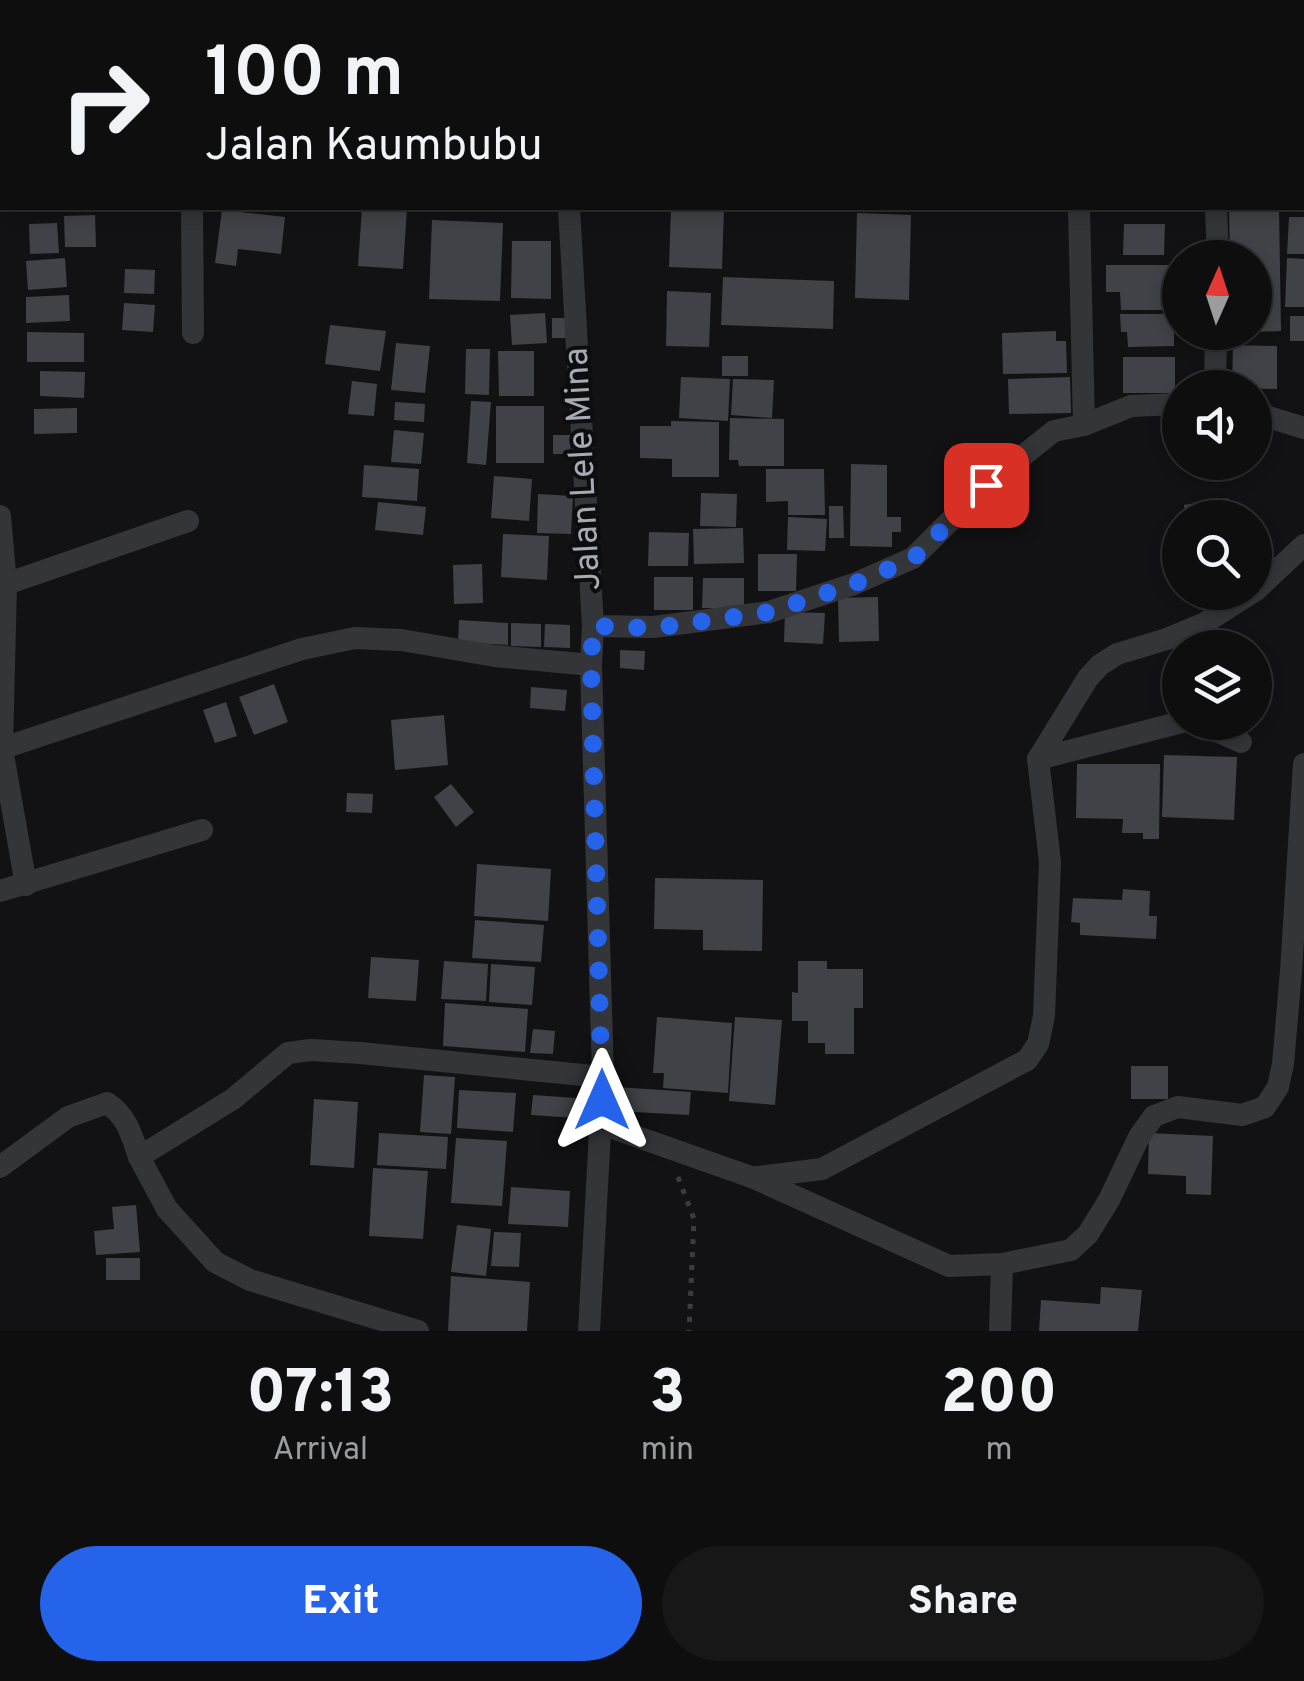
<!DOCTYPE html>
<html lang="en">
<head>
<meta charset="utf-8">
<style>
  body { margin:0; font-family:Overpass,sans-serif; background:#171718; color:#f1f3f6; height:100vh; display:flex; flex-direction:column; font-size:38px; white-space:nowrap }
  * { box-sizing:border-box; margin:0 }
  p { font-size:32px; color:#9b9c9e }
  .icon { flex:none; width:55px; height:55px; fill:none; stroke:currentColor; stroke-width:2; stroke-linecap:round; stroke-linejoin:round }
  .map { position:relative; height:1331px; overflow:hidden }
  .sheet { display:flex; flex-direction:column; background:#0e0e0f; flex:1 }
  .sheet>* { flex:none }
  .top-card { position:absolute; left:0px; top:0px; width:1305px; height:210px; box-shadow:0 5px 15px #0003,0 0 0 2px #2e2e2f; background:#0e0e0f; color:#f1f3f6; overflow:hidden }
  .needle { width:65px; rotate:3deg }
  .buttons { position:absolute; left:1162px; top:240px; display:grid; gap:20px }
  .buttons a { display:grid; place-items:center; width:110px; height:110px; border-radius:50%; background:#0e0e0f; box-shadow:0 5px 15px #0003,0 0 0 2px #2e2e2f; font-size:50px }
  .pin { position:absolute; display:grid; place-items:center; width:85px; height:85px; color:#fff; margin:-42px; border-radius:20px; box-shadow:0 5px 15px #0006 }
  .me { position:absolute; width:110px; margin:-55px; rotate:0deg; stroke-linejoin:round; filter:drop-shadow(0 0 8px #0008) }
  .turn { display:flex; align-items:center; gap:35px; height:210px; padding:0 40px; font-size:45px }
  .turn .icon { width:130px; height:130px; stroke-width:2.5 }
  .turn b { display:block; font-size:70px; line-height:85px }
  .eta { display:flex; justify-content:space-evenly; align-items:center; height:170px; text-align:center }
  .eta b { font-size:60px; font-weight:800; line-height:70px }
  .primary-button { display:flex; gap:20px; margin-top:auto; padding:20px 40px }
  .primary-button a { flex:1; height:115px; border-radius:60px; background:#2563eb; color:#fff; font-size:40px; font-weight:800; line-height:115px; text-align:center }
  .primary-button a+a { background:#171718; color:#f1f3f6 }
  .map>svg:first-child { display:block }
  .building { fill:#414247 }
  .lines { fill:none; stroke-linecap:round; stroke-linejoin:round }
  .path { stroke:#3a3c3f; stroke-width:5; stroke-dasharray:5 8; stroke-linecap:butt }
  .street { stroke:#343538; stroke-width:22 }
  .route { stroke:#2563eb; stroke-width:18; stroke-dasharray:0 32.4 }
  .labels { text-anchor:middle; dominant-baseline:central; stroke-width:8; stroke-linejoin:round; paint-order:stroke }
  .street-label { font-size:35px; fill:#a5aab3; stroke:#0d0d0f }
</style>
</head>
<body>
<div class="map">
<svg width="1304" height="1331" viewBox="0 0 1304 1331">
  <rect width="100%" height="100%" fill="#121214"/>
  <g class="building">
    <path d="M 362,208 L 407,208 L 403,269 L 358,266 Z"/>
    <path d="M 671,208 L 724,208 L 722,269 L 669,267 Z"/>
    <path d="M 1229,208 L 1279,208 L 1281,331 L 1255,332 L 1255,258 L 1230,258 Z"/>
    <path d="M 222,210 L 285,217 L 281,254 L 238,249 L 236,266 L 215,263 Z"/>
    <path d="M 857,213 L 911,215 L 909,300 L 855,298 Z"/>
    <path d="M 95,215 L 96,247 L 65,247 L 64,216 Z"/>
    <path d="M 1289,217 L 1304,217 L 1304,254 L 1287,254 Z"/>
    <path d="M 432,220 L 503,223 L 500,301 L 429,299 Z"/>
    <path d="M 57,223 L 59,253 L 30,254 L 29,224 Z"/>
    <path d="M 1124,224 L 1165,224 L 1164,255 L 1123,255 Z"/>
    <path d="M 512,241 L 551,241 L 551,299 L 511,298 Z"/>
    <path d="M 65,258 L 67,287 L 28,290 L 26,261 Z"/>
    <path d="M 1287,258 L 1304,259 L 1304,307 L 1285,307 Z"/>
    <path d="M 1106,265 L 1178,265 L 1178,310 L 1121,310 L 1120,292 L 1106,292 Z"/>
    <path d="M 125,269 L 155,270 L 154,294 L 124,293 Z"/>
    <path d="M 723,277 L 834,281 L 833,329 L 721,325 Z"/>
    <path d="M 667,291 L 711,293 L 709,347 L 666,346 Z"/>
    <path d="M 69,295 L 70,321 L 26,323 L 26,297 Z"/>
    <path d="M 124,303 L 155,305 L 153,332 L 122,330 Z"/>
    <path d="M 545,313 L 547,343 L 512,345 L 510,315 Z"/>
    <path d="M 1120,314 L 1174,314 L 1174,346 L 1128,347 L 1127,332 L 1121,332 Z"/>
    <rect x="1290" y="316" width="14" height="25"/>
    <rect x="552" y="318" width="19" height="20"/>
    <path d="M 330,325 L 386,331 L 380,371 L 325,364 Z"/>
    <path d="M 1056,331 L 1056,341 L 1066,341 L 1067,373 L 1003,374 L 1002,333 Z"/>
    <path d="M 27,332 L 84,333 L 84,362 L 27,362 Z"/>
    <path d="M 396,343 L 430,346 L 425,393 L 391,390 Z"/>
    <path d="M 1233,345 L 1277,346 L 1277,389 L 1232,388 Z"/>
    <path d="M 466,349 L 490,349 L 489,395 L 465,394 Z"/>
    <path d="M 498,351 L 534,351 L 534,396 L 499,396 Z"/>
    <rect x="722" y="356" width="26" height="20"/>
    <rect x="1123" y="357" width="52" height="36"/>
    <path d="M 40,371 L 85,372 L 84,398 L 40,396 Z"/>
    <path d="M 681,377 L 730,379 L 728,421 L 679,418 Z"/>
    <path d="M 1070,377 L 1071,413 L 1009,414 L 1008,379 Z"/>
    <path d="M 733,379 L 774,380 L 772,418 L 731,415 Z"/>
    <path d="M 352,381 L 377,384 L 374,416 L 348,414 Z"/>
    <path d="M 471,401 L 491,402 L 486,465 L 467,463 Z"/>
    <path d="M 395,402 L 425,404 L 424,422 L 394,420 Z"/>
    <rect x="496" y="406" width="48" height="57"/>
    <path d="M 77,408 L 77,433 L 34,434 L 34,409 Z"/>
    <path d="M 730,418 L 784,419 L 784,466 L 739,466 L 738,460 L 729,460 Z"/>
    <path d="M 671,421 L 719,422 L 719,477 L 672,477 L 672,459 L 640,458 L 640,426 L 671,426 Z"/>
    <path d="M 394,430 L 424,433 L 421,464 L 391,462 Z"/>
    <path d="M 553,435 L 571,435 L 570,454 L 553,454 Z"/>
    <path d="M 851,464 L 887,465 L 887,517 L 901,517 L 901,532 L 892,532 L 892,547 L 850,546 Z"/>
    <path d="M 364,465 L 419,469 L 417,501 L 362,497 Z"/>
    <path d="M 766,469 L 824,469 L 825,515 L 788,515 L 788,501 L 766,502 Z"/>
    <path d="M 494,476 L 532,479 L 529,521 L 491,518 Z"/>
    <path d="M 701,493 L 737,494 L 736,527 L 700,526 Z"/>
    <path d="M 538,494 L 573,496 L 571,534 L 537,533 Z"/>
    <path d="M 1228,498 L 1231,518 L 1186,518 L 1184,505 Z"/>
    <path d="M 378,502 L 426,507 L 423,535 L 375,530 Z"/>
    <path d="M 829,506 L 843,506 L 844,538 L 829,538 Z"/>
    <path d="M 788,517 L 827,519 L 825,551 L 787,550 Z"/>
    <path d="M 743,528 L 744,563 L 694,564 L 693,529 Z"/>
    <path d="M 649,532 L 689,533 L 688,566 L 648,566 Z"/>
    <path d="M 503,534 L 549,536 L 547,580 L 501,577 Z"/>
    <path d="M 758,554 L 797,554 L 796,591 L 758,591 Z"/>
    <path d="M 482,564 L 483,603 L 454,604 L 453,565 Z"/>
    <rect x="654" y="577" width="39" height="33"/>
    <path d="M 703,578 L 744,578 L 744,608 L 702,608 Z"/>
    <path d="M 878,597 L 879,641 L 839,642 L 838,598 Z"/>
    <path d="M 785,612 L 825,613 L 823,644 L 784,642 Z"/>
    <path d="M 459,620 L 508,623 L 508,645 L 458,642 Z"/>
    <path d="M 511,623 L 541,624 L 541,647 L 511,646 Z"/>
    <path d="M 545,624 L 570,625 L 570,648 L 544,647 Z"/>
    <path d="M 620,650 L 645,651 L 644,670 L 620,668 Z"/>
    <path d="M 274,684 L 288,722 L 254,735 L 239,697 Z"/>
    <path d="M 531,687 L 567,690 L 565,711 L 530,708 Z"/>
    <path d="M 226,702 L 237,736 L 215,743 L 203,710 Z"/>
    <path d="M 444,715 L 448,765 L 395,770 L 391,720 Z"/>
    <path d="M 1164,755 L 1237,757 L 1234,820 L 1162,817 Z"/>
    <path d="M 1077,764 L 1160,764 L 1159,839 L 1143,839 L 1143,833 L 1122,833 L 1123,819 L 1076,818 Z"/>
    <path d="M 451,784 L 474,812 L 456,827 L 434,797 Z"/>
    <path d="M 347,793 L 373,794 L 372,813 L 346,812 Z"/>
    <path d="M 477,864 L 551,869 L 548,921 L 474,916 Z"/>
    <path d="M 655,878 L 763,880 L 762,951 L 703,950 L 703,930 L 654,929 Z"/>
    <path d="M 1123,889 L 1150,891 L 1149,916 L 1157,916 L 1156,939 L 1080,935 L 1080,923 L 1071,922 L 1073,898 L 1122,900 Z"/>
    <path d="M 475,920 L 544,925 L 541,962 L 472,958 Z"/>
    <path d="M 371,957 L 419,960 L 416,1001 L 368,998 Z"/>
    <path d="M 444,961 L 488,964 L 486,1001 L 441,999 Z"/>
    <path d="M 798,961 L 827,961 L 827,969 L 863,969 L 863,1008 L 854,1008 L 854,1054 L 825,1054 L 825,1043 L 808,1043 L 808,1021 L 792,1021 L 792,992 L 798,993 Z"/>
    <path d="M 491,964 L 535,967 L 532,1005 L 489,1002 Z"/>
    <path d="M 445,1003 L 528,1009 L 525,1052 L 443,1046 Z"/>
    <path d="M 657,1017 L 732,1023 L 728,1093 L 663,1088 L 664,1073 L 653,1073 Z"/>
    <path d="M 735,1017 L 782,1020 L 775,1105 L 729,1101 Z"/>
    <path d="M 533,1029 L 555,1031 L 553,1054 L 530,1053 Z"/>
    <rect x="1131" y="1066" width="37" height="33"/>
    <path d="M 424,1075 L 455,1077 L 451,1134 L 420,1132 Z"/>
    <path d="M 617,1087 L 691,1092 L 689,1115 L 616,1111 Z"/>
    <path d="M 459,1090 L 516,1093 L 513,1132 L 457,1128 Z"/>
    <path d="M 533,1095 L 576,1098 L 574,1118 L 531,1115 Z"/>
    <path d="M 314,1099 L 358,1102 L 354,1168 L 310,1165 Z"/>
    <path d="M 379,1133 L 448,1137 L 446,1169 L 377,1165 Z"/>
    <path d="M 1149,1133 L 1213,1136 L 1211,1195 L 1186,1194 L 1186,1176 L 1148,1174 Z"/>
    <path d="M 456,1138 L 507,1141 L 502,1206 L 451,1203 Z"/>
    <path d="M 373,1168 L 428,1171 L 423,1239 L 369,1236 Z"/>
    <path d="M 511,1187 L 570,1191 L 568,1227 L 508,1224 Z"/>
    <path d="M 136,1205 L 140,1252 L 96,1255 L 94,1231 L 114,1229 L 112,1207 Z"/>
    <path d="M 457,1225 L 491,1229 L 486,1276 L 451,1272 Z"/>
    <path d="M 494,1232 L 521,1233 L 519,1267 L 491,1266 Z"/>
    <rect x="106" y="1258" width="34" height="22"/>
    <path d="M 451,1276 L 530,1282 L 527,1331 L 448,1331 Z"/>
    <path d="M 1101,1287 L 1142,1290 L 1138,1331 L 1039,1331 L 1041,1300 L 1100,1304 Z"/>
  </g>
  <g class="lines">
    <path class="path" d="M 678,1177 L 694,1219 L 689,1331"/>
    <g class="street">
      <path d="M 557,0 L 558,2"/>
      <path d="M 1072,0 L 1072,2"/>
      <path d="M 1207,0 L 1207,2"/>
      <path d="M 0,91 L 2,92"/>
      <path d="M 192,208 L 193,333"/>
      <path d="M 569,208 L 593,626 L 591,665 L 603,1077 L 589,1331"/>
      <path d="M 1079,208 L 1084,425"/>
      <path d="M 1216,208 L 1218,258"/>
      <path d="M 1215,388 L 1216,332"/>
      <path d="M 1255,413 L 1304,428"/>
      <path d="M 0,516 L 6,584 L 2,749 L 26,885"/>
      <path d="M 6,584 L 188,521"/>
      <path d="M 1255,591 L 1304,545"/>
      <path d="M 593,626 L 654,627 L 769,612 L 854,584 L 913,558 L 986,485 L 1054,431 L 1084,425 L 1131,406 L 1180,404"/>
      <path d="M 1196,722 L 1241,742"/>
      <path d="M 0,749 L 302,649 L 355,638 L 401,640 L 495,656 L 591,665"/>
      <path d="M 1038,759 L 1182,722"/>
      <path d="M 0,891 L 202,830"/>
      <path d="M 601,1124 L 754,1178 L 949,1266 L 1002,1264 L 1071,1250 L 1088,1234 L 1109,1200 L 1139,1137 L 1154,1116 L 1178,1107 L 1242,1115 L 1265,1107 L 1278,1087 L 1283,1064 L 1291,971 L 1304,764"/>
      <path d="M 0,1167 L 68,1117 L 107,1103 C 127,1116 132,1136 139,1157"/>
      <path d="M 758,1177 L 822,1169 L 1027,1060 L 1038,1044 L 1044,1016 L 1050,862 L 1038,759 L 1088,678 L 1100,665 L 1117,654 L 1167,639 L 1203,624 L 1253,592"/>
      <path d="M 418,1331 L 250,1280 L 215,1262 L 167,1209 L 139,1157 L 233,1099 L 288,1053 L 311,1050 L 360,1053 L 603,1077"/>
      <path d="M 1000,1331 L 1002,1264"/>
    </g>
  </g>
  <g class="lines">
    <path class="route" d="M 602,1100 L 591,665 L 593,626 L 654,628 L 770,612 L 854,584 L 914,558 L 986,485"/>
  </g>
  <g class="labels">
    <g class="street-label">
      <text transform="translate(584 469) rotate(-93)">Jalan Lele Mina</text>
    </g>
  </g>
</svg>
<div class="buttons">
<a><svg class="needle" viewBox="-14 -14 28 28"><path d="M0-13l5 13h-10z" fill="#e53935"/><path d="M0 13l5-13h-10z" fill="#9b9c9e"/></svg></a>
<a><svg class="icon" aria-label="sound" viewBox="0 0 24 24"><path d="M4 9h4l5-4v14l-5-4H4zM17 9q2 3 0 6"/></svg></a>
<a><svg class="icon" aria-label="search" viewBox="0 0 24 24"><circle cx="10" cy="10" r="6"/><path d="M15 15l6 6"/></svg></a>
<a><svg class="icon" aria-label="layers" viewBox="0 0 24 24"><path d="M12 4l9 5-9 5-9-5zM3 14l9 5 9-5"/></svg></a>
</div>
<div class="pin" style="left:986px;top:485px;background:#d93025"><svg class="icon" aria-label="arrive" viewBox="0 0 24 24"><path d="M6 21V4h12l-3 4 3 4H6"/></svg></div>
<svg class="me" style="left:602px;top:1100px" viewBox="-20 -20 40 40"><path d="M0-17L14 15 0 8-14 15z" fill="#2563eb" stroke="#fff" stroke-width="4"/></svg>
<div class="top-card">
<div class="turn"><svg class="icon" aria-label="right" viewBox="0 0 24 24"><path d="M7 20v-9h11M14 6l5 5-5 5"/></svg><div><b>100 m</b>Jalan Kaumbubu</div></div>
</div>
</div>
<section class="sheet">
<div class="eta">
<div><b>07:13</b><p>Arrival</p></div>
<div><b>3</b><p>min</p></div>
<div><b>200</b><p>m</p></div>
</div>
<div class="primary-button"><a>Exit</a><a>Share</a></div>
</section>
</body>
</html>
